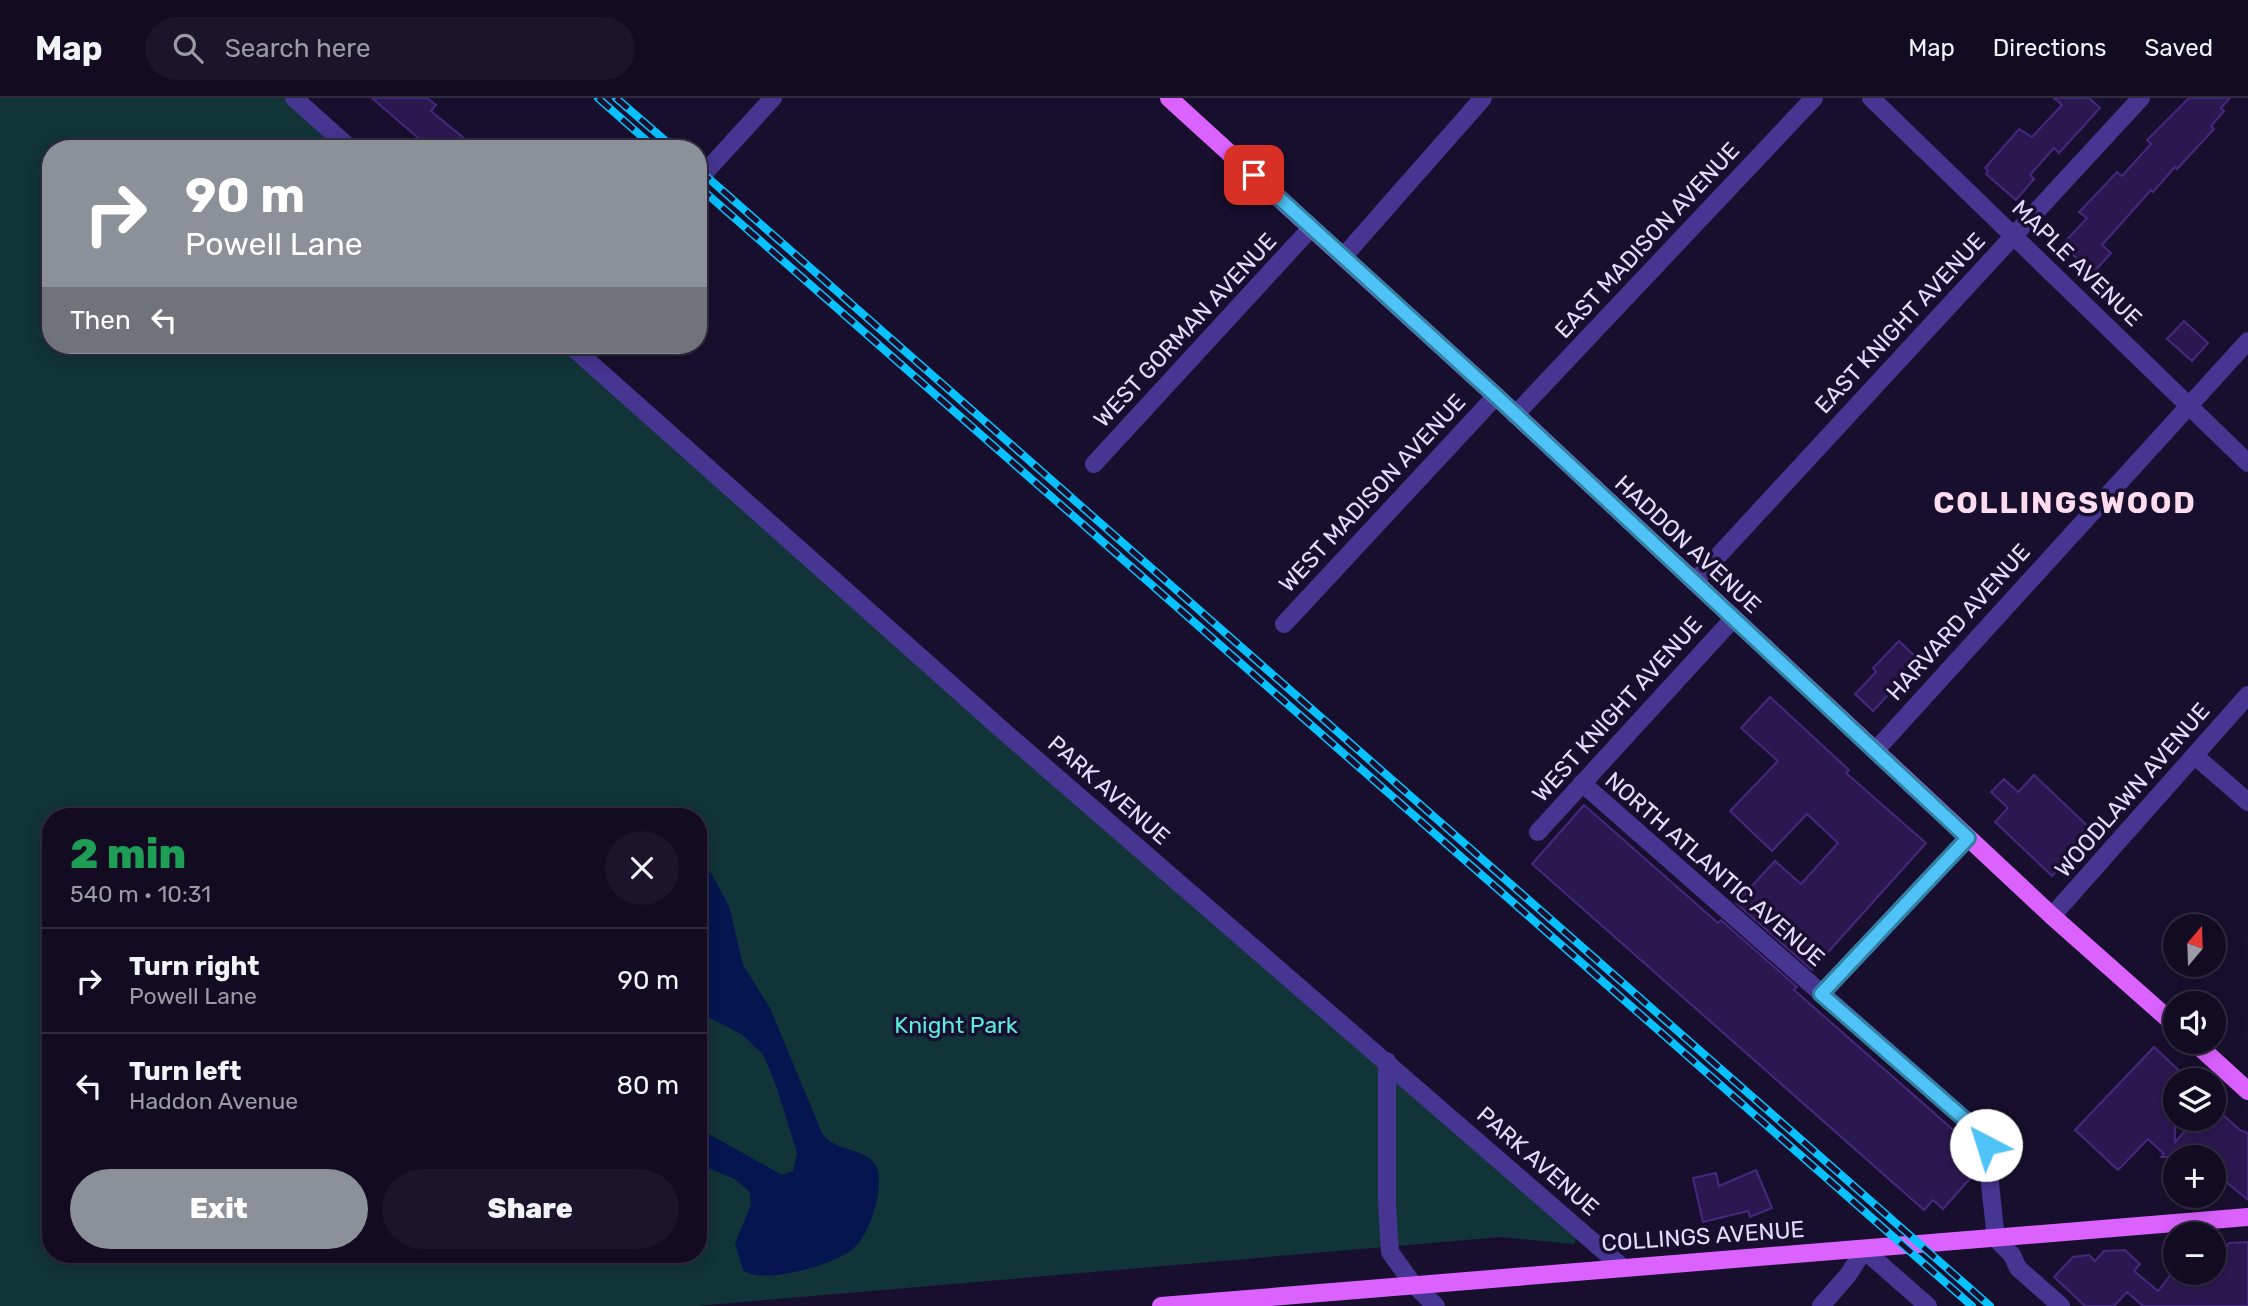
<!DOCTYPE html>
<html lang="en">
<head>
<meta charset="utf-8">
<style>
  body { margin:0; font-family:Rubik,sans-serif; background:#1b142a; color:#f1f3f6; height:100vh; display:flex; flex-direction:column; font-size:26px; white-space:nowrap }
  * { box-sizing:border-box; margin:0 }
  p { font-size:23px; color:#9c9ba5 }
  .icon { flex:none; width:38px; height:38px; fill:none; stroke:currentColor; stroke-width:2; stroke-linecap:round; stroke-linejoin:round }
  .map { position:relative; flex:1; overflow:hidden }
  .side { position:absolute; left:42px; top:710px; width:665px; height:455px; display:flex; flex-direction:column; background:#120b22; border-radius:28px; box-shadow:0 4px 18px #0003,0 0 0 2px #312b40 }
  .side>* { flex:none }
  .top-card { position:absolute; left:42px; top:42px; width:665px; height:214px; border-radius:28px; box-shadow:0 4px 18px #0003,0 0 0 2px #312b40; background:#8c9099; color:#fff; overflow:hidden }
  .needle { width:46px; rotate:19deg }
  .tools { position:absolute; left:2163px; top:816px; display:grid; gap:14px }
  .tools a { display:grid; place-items:center; width:63px; height:63px; border-radius:50%; background:#120b22; box-shadow:0 4px 18px #0003,0 0 0 2px #312b40; font-size:35px }
  .pin { position:absolute; display:grid; place-items:center; width:60px; height:60px; color:#fff; margin:-30px; border-radius:14px; box-shadow:0 4px 10px #0006 }
  .me { position:absolute; width:77px; margin:-38px; rotate:320deg; stroke-linejoin:round; filter:drop-shadow(0 0 5px #0008) }
  .turn { display:flex; align-items:center; gap:24px; height:147px; padding:0 28px; font-size:32px }
  .turn .icon { width:91px; height:91px; stroke-width:2.5 }
  .turn b { display:block; font-size:49px; line-height:60px }
  .then { display:flex; align-items:center; height:66px; padding:0 28px; background:#0003; gap:14px; font-size:26px }
  .round { display:grid; place-items:center; flex:none; width:74px; height:74px; border-radius:37px; background:#1b142a }
  .summary { display:flex; align-items:center; justify-content:space-between; height:119px; padding:0 28px }
  h1 { font-size:42px; font-weight:800; line-height:52px; color:#1e9e55 }
  .button { display:flex; gap:14px; margin-top:auto; padding:14px 28px }
  .button a { flex:1; height:80px; border-radius:42px; background:#8c9099; color:#fff; font-size:28px; font-weight:800; line-height:80px; text-align:center }
  .button a+a { background:#1b142a; color:#f1f3f6 }
  ul { padding:0; list-style:none }
  li { display:flex; align-items:center; gap:21px; height:105px; padding:0 28px; border-top:2px solid #312b40 }
  li div { flex:1 }
  li b { display:block; font-size:26px }
  li em { font-style:normal }
  header { display:flex; align-items:center; gap:42px; box-sizing:border-box; height:98px; padding:0 35px; background:#120b22; border-bottom:2px solid #312b40 }
  header strong { font-size:33px }
  nav { display:flex; gap:38px; margin-inline-start:auto; font-size:24px }
  .search { width:490px; height:63px; background:#1b142a; display:flex; align-items:center; gap:18px; box-sizing:border-box; padding:0 24px; border-radius:38px; color:#9c9ba5; font-size:26px }
  .map>svg:first-child { display:block }
  .green { fill:#113438; fill-rule:evenodd }
  .water { fill:#051550 }
  .building { fill:#2c1851; stroke:#46287f; stroke-width:2 }
  .lines { fill:none; stroke-linecap:round; stroke-linejoin:round }
  .minor { stroke:#463591; stroke-width:18 }
  .major { stroke:#dc62ff; stroke-width:18 }
  .rail-casing { stroke:#07c2ff; stroke-width:8 }
  .rail { stroke:#180f2e; stroke-width:5; stroke-dasharray:16; stroke-linecap:butt }
  .route-casing { stroke:#337fa1; stroke-width:18 }
  .route { stroke:#4fc3f7; stroke-width:12 }
  .labels { text-anchor:middle; dominant-baseline:central; stroke-width:7; stroke-linejoin:round; paint-order:stroke }
  .street-label { font-size:23px; fill:#e4dbff; stroke:#180f2e }
  .park-label { font-size:23px; fill:#59edde; stroke:#180f2e }
  .district-label { font-size:30px; font-weight:bold; letter-spacing:2px; fill:#fde; stroke:#180f2e }
</style>
</head>
<body>
<header>
<strong>Map</strong>
<div class="search"><svg class="icon" aria-label="search" viewBox="0 0 24 24"><circle cx="10" cy="10" r="6"/><path d="M15 15l6 6"/></svg>Search here</div>
<nav><a>Map</a><a>Directions</a><a>Saved</a></nav>
</header>
<div class="map">
<svg width="2248" height="1208" viewBox="0 0 2248 1208">
  <rect width="100%" height="100%" fill="#180f2e"/>
  <path class="green" d="M 0,0 L 289,0 L 347,51 L 51,51 L 51,247 L 570,247 L 1580,1133 L 1574,1146 L 1501,1139 L 696,1208 L 0,1208 ZM 51,719 L 698,719 L 698,1157 L 51,1157 Z"/>
  <path class="water" d="M 698,764 L 711,775 L 729,808 L 743,867 L 770,910 L 822,1035 C 834,1055 871,1048 878,1073 C 883,1094 870,1134 855,1149 C 839,1166 761,1188 743,1172 L 735,1145 L 751,1107 L 750,1094 L 735,1081 L 698,1066 L 698,1030 L 782,1077 L 793,1073 L 797,1055 L 776,987 L 763,956 L 741,936 L 698,914 Z"/>
  <g class="building">
    <path d="M 372,0 L 427,0 L 436,7 L 431,13 L 477,51 L 419,51 L 424,45 Z"/>
    <path d="M 2054,0 L 2089,0 L 2100,10 L 2059,55 L 2054,50 L 2030,77 L 2034,81 L 2016,102 L 1986,76 L 1988,73 L 1985,70 L 2019,31 L 2032,39 L 2062,7 Z"/>
    <path d="M 2189,0 L 2230,0 L 2221,10 L 2224,13 L 2211,28 L 2214,31 L 2177,71 L 2175,69 L 2153,94 L 2151,92 L 2102,147 L 2111,155 L 2093,175 L 2062,147 L 2087,120 L 2079,114 L 2117,74 L 2122,78 L 2151,46 L 2147,42 Z"/>
    <path d="M 2184,223 L 2208,245 L 2192,263 L 2167,241 Z"/>
    <path d="M 1899,543 L 1920,563 L 1873,613 L 1855,596 L 1876,574 L 1873,570 Z"/>
    <path d="M 1770,599 L 1849,672 L 1846,675 L 1926,745 L 1812,872 L 1736,805 L 1775,763 L 1801,786 L 1838,745 L 1807,716 L 1772,753 L 1730,713 L 1778,663 L 1741,630 Z"/>
    <path d="M 2034,677 L 2094,734 L 2052,778 L 1995,724 L 2008,710 L 1991,694 L 2004,681 L 2018,694 Z"/>
    <path d="M 1584,707 L 1718,825 L 1721,822 L 1797,889 L 1794,892 L 1975,1051 L 1963,1067 L 1974,1076 L 1943,1111 L 1933,1102 L 1924,1112 L 1532,766 Z"/>
    <path d="M 2154,949 L 2189,982 L 2175,982 L 2175,1044 L 2197,1020 L 2214,1020 L 2214,1009 L 2240,1032 L 2248,1035 L 2248,1102 L 2214,1074 L 2214,1059 L 2175,1059 L 2175,1066 L 2168,1059 L 2161,1059 L 2164,1056 L 2148,1041 L 2118,1072 L 2075,1032 Z"/>
    <path d="M 1756,1072 L 1772,1110 L 1750,1119 L 1748,1113 L 1703,1124 L 1693,1080 L 1716,1075 L 1719,1088 Z"/>
    <path d="M 2248,1144 L 2248,1208 L 2143,1208 L 2127,1194 L 2114,1208 L 2085,1208 L 2054,1179 L 2073,1159 L 2089,1157 L 2095,1163 L 2104,1153 L 2125,1152 L 2140,1166 L 2134,1173 L 2158,1193 L 2173,1174 L 2214,1174 L 2214,1164 L 2229,1145 Z"/>
  </g>
  <g class="lines">
    <g class="minor">
      <path d="M 294,0 L 351,51"/>
      <path d="M 1871,0 L 2248,365"/>
      <path d="M 698,82 L 773,0"/>
      <path d="M 1344,158 L 1483,0"/>
      <path d="M 570,247 L 1000,630 L 1621,1168"/>
      <path d="M 1515,317 L 1814,0"/>
      <path d="M 1094,366 L 1311,130"/>
      <path d="M 1694,484 L 2141,0"/>
      <path d="M 1284,526 L 1496,298"/>
      <path d="M 1875,653 L 2248,243"/>
      <path d="M 2195,658 L 2248,704"/>
      <path d="M 1582,685 L 1985,1039 L 1996,1141 L 2012,1157 L 2018,1170 L 2061,1208"/>
      <path d="M 1538,734 L 1732,522"/>
      <path d="M 2052,818 L 2248,597"/>
      <path d="M 1821,896 L 1968,740"/>
      <path d="M 1387,963 L 1387,1106 L 1390,1154 L 1413,1186 L 1436,1208"/>
      <path d="M 1821,1208 L 1848,1177 L 1864,1152 L 1928,1208"/>
    </g>
    <g class="major">
      <path d="M 1169,0 L 1496,298 L 2052,818 L 2175,927"/>
      <path d="M 2193,943 L 2248,993"/>
      <path d="M 1161,1208 L 2248,1119"/>
    </g>
    <g class="rail-casing">
      <g id="rail">
        <path d="M 598,0 L 656,51"/>
        <path d="M 616,0 L 675,51"/>
        <path d="M 698,71 L 1990,1208"/>
        <path d="M 698,88 L 1972,1208"/>
      </g>
    </g>
    <use href="#rail" class="rail"/>
  </g>
  <g class="lines">
    <g class="route-casing">
      <path id="route" d="M 1254,77 L 1496,298 L 1968,740 L 1821,896 L 1985,1039 L 1986,1047"/>
    </g>
    <use href="#route" class="route"/>
  </g>
  <g class="labels">
    <g class="street-label">
      <text transform="translate(1647 142) rotate(-47)">EAST MADISON AVENUE</text>
      <text transform="translate(2077 165) rotate(44)">MAPLE AVENUE</text>
      <text transform="translate(1900 225) rotate(-47)">EAST KNIGHT AVENUE</text>
      <text transform="translate(1185 232) rotate(-47)">WEST GORMAN AVENUE</text>
      <text transform="translate(1372 395) rotate(-47)">WEST MADISON AVENUE</text>
      <text transform="translate(1688 446) rotate(43)">HADDON AVENUE</text>
      <text transform="translate(1958 524) rotate(-48)">HARVARD AVENUE</text>
      <text transform="translate(1617 611) rotate(-48)">WEST KNIGHT AVENUE</text>
      <text transform="translate(1109 692) rotate(41)">PARK AVENUE</text>
      <text transform="translate(2132 692) rotate(-49)">WOODLAWN AVENUE</text>
      <text transform="translate(1715 771) rotate(41)">NORTH ATLANTIC AVENUE</text>
      <text transform="translate(1538 1063) rotate(41)">PARK AVENUE</text>
      <text transform="translate(1703 1138) rotate(-4)">COLLINGS AVENUE</text>
    </g>
    <g class="park-label">
      <text x="956" y="927">Knight Park</text>
    </g>
    <g class="district-label">
      <text x="2065" y="405">COLLINGSWOOD</text>
    </g>
  </g>
</svg>
<div class="tools">
<a><svg class="needle" viewBox="-14 -14 28 28"><path d="M0-13l5 13h-10z" fill="#e53935"/><path d="M0 13l5-13h-10z" fill="#9c9ba5"/></svg></a>
<a><svg class="icon" aria-label="sound" viewBox="0 0 24 24"><path d="M4 9h4l5-4v14l-5-4H4zM17 9q2 3 0 6"/></svg></a>
<a><svg class="icon" aria-label="layers" viewBox="0 0 24 24"><path d="M12 4l9 5-9 5-9-5zM3 14l9 5 9-5"/></svg></a>
<a>+</a>
<a>−</a>
</div>
<div class="pin" style="left:1254px;top:77px;background:#d93025"><svg class="icon" aria-label="arrive" viewBox="0 0 24 24"><path d="M6 21V4h12l-3 4 3 4H6"/></svg></div>
<svg class="me" style="left:1986px;top:1047px" viewBox="-20 -20 40 40"><circle r="19" fill="#fff"/><path d="M0-13L10 11 0 6-10 11z" fill="#4fc3f7"/></svg>
<div class="top-card">
<div class="turn"><svg class="icon" aria-label="right" viewBox="0 0 24 24"><path d="M7 20v-9h11M14 6l5 5-5 5"/></svg><div><b>90 m</b>Powell Lane</div></div>
<div class="then">Then<svg class="icon" aria-label="left" viewBox="0 0 24 24"><path d="M17 20v-9H6M10 6l-5 5 5 5"/></svg></div>
</div>
<section class="side">
<div class="summary"><div><h1>2 min</h1><p>540 m · 10:31</p></div><a class="round"><svg class="icon" aria-label="close" viewBox="0 0 24 24"><path d="M6 6l12 12M18 6L6 18"/></svg></a></div>
<ul>
<li><svg class="icon" aria-label="right" viewBox="0 0 24 24"><path d="M7 20v-9h11M14 6l5 5-5 5"/></svg><div><b>Turn right</b><p>Powell Lane</p></div><em>90 m</em></li>
<li><svg class="icon" aria-label="left" viewBox="0 0 24 24"><path d="M17 20v-9H6M10 6l-5 5 5 5"/></svg><div><b>Turn left</b><p>Haddon Avenue</p></div><em>80 m</em></li>
</ul>
<div class="button"><a>Exit</a><a>Share</a></div>
</section>
</div>
</body>
</html>
